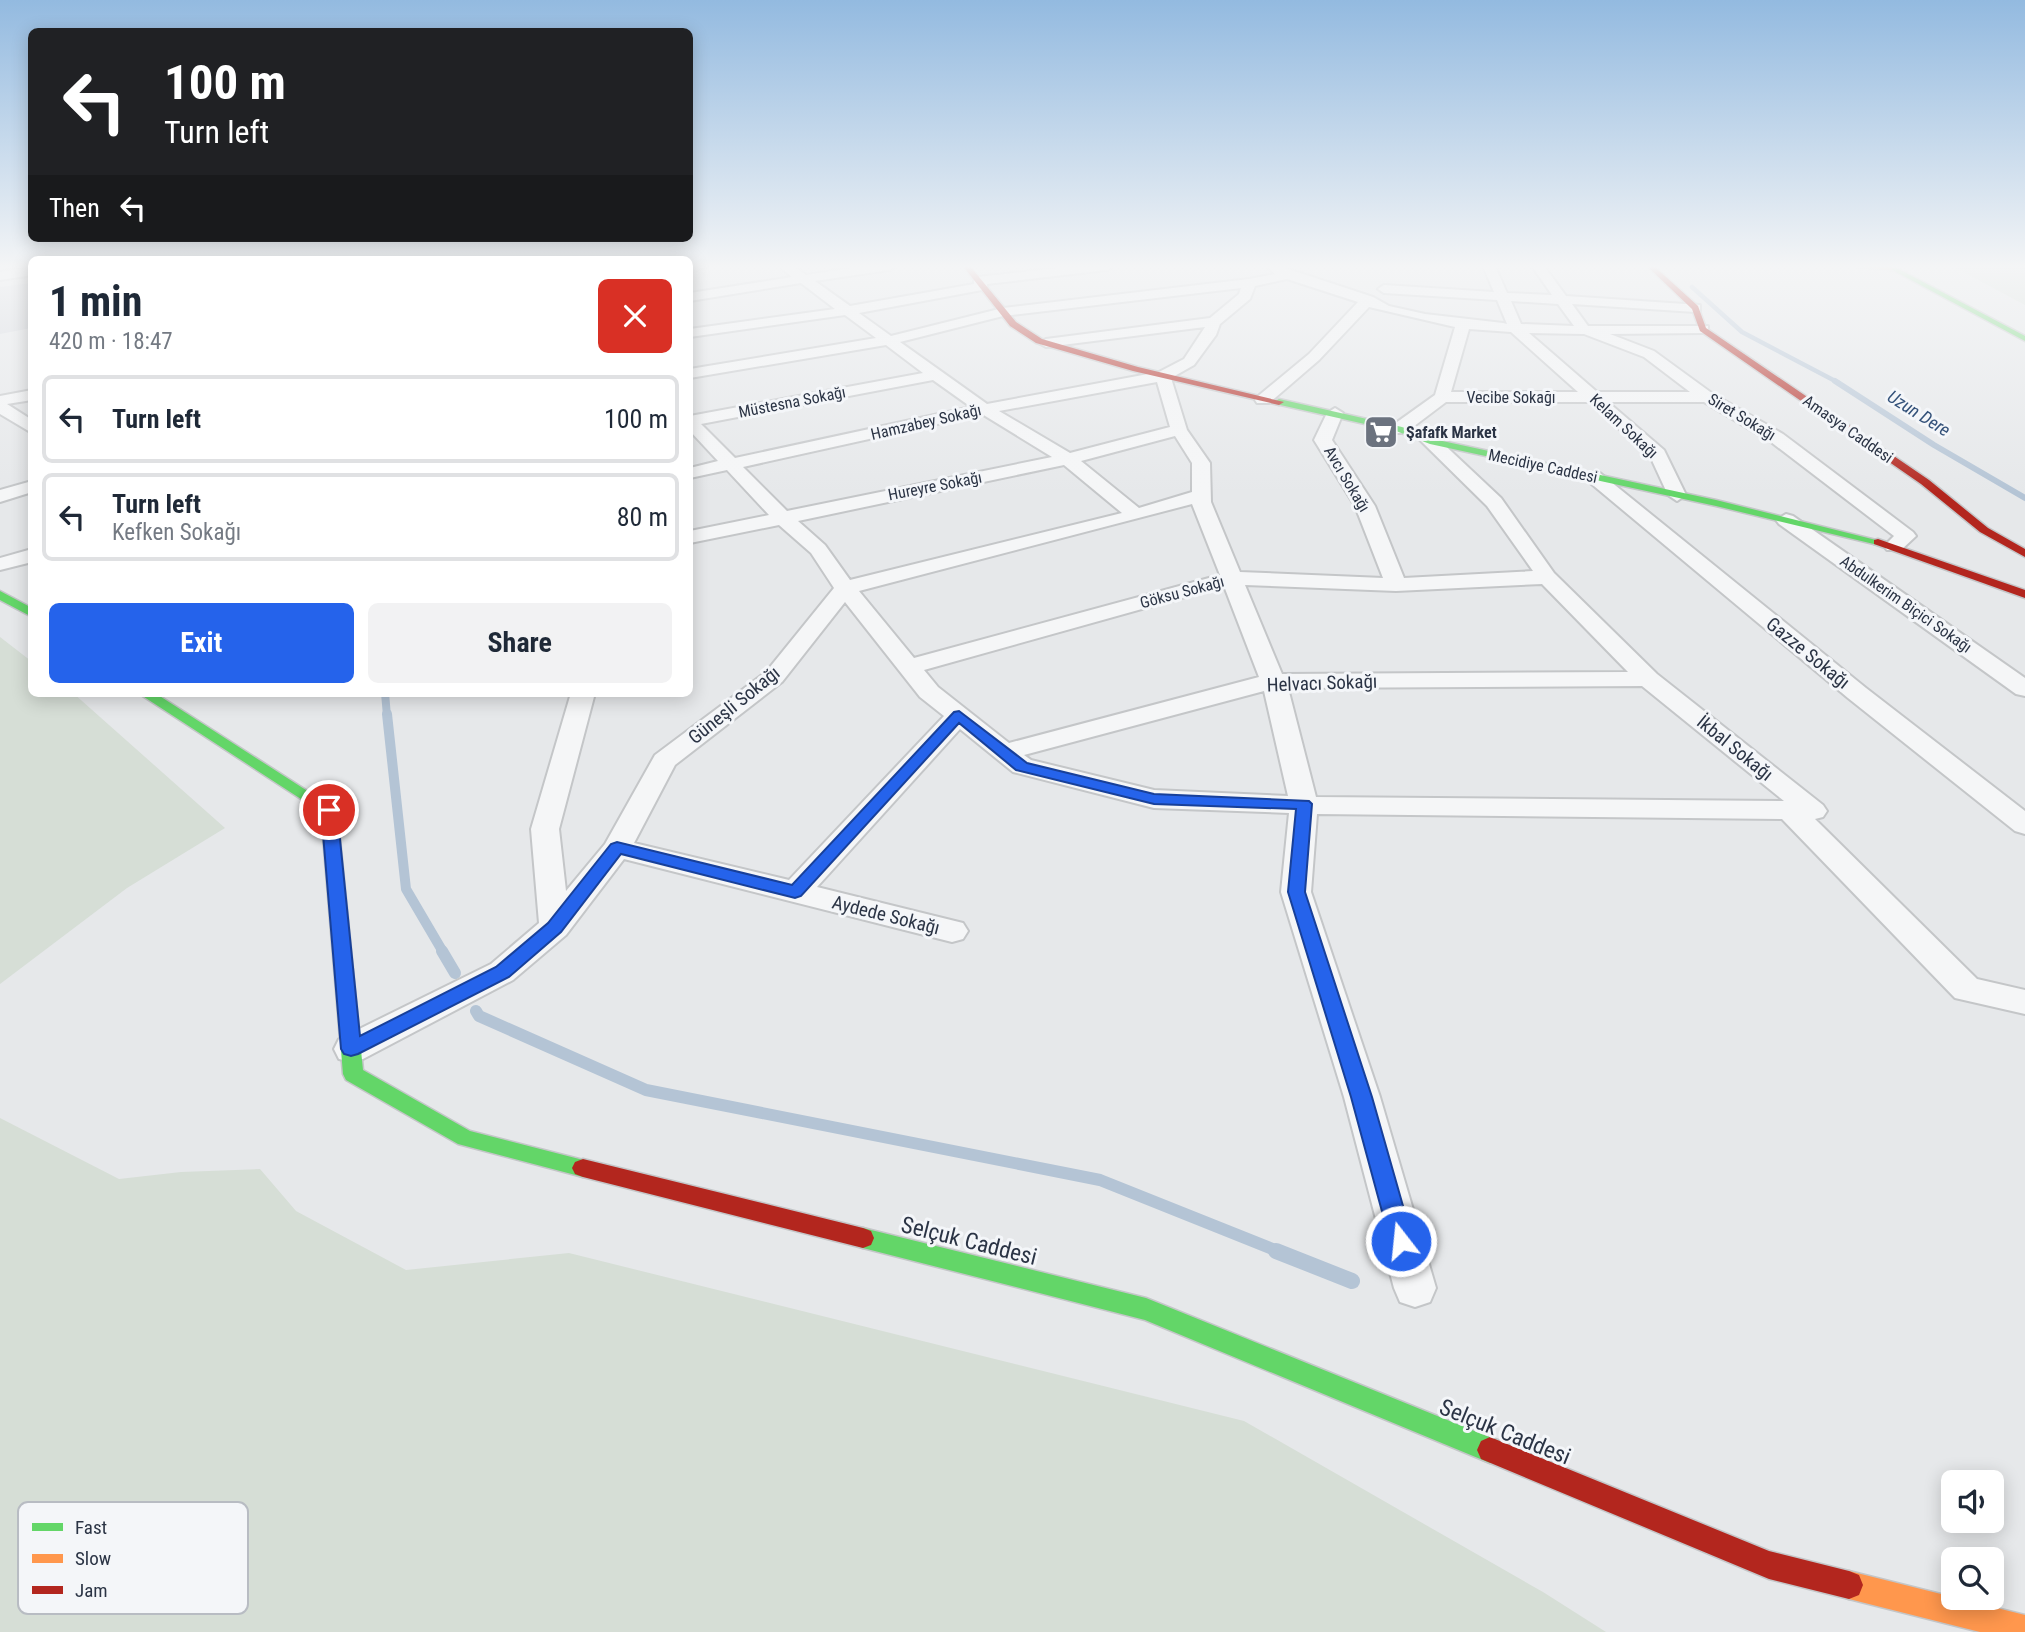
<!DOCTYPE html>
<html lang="en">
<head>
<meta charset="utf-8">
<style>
  body { margin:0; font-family:"Roboto Condensed",sans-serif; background:#f2f2f3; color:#1f2937; height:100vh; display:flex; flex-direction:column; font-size:26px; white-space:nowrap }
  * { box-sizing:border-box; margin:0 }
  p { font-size:23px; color:#747a83 }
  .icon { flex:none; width:38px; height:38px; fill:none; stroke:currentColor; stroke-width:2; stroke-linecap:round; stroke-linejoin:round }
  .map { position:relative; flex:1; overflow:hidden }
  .details { position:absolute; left:28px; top:256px; width:665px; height:441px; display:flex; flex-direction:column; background:#fff; border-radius:10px; box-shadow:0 4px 18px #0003 }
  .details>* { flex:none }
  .top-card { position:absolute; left:28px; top:28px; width:665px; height:214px; border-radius:10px; box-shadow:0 4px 18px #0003; background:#202124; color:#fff; overflow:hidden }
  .tools { position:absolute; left:1941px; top:1470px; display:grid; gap:14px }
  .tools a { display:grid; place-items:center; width:63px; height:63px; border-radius:10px; background:#fff; box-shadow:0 4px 18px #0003; font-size:35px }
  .pin { position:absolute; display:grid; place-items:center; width:60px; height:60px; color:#fff; margin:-30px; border:4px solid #fff; border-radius:50%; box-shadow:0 2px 7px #0007 }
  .me { position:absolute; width:77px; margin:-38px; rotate:344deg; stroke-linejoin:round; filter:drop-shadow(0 0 5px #0008) }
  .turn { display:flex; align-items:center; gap:24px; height:147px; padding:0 21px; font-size:32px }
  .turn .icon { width:91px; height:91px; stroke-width:2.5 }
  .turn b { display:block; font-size:49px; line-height:60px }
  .then { display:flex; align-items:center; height:66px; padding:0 21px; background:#0003; gap:14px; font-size:26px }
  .round { display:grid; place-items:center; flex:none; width:74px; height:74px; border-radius:10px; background:#f2f2f3 }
  .overview { display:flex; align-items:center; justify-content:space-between; height:119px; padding:0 21px }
  h1 { font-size:42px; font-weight:700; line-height:52px }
  .cta { display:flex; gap:14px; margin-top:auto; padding:14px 21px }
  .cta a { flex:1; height:80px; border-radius:10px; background:#2563eb; color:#fff; font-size:28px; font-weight:700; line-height:80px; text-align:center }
  .cta a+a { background:#f2f2f3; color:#1f2937 }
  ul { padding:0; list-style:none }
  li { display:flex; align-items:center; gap:21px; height:88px; margin:0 14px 10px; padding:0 7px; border:4px solid #e0e1e3; border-radius:10px }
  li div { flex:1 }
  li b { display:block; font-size:26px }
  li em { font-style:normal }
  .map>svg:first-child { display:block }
  .built { fill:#d4d7dd }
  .green { fill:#d6ded6 }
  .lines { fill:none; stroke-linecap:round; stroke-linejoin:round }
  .stream-far5 { stroke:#b4c4d5; stroke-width:4.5 }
  .stream-far4 { stroke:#b4c4d5; stroke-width:6 }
  .stream-far3 { stroke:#b4c4d5; stroke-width:8 }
  .stream-far2 { stroke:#b4c4d5; stroke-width:10 }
  .stream-far1 { stroke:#b4c4d5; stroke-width:12 }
  .stream { stroke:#b4c4d5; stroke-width:16 }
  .street-casing { stroke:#c4c6c8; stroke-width:4 }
  .fast-casing { stroke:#c4c6c8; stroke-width:3 }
  .slow-casing { stroke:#c4c6c8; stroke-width:3 }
  .jam-casing { stroke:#c4c6c8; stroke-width:3 }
  .street { fill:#f5f6f7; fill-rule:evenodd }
  .fast { fill:#63d668; fill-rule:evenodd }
  .slow { fill:#ff974d; fill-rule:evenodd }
  .jam { fill:#b3261e; fill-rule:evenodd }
  .route { fill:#2563eb; stroke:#184099; stroke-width:2 }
  .labels { text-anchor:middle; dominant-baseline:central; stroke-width:6; stroke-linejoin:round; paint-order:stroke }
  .far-street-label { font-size:16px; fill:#2b3445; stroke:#f4f6f9 }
  .far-poi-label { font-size:16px; font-weight:bold; fill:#2b3445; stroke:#f4f6f9; text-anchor:start }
  .far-water-label { font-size:18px; font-style:italic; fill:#34527a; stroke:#f4f6f9 }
  .street-label { font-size:19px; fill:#2b3445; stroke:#f4f6f9 }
  .near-street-label { font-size:23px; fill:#2b3445; stroke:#f4f6f9 }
  .key { fill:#f4f6f9; stroke:#b8bcc3; stroke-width:2 }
  .key-label { font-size:19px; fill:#2b3445 }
</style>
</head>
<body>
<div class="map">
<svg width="2025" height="1632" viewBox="0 0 2025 1632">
  <rect width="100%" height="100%" fill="#e6e8ea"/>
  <path class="built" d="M 31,283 L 31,328 L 0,334 L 0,287 Z"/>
  <g class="green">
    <path d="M 1952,266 L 2025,266 L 2025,305 Z"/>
    <path d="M 0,637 L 31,661 L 32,693 L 73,693 L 225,828 L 127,888 L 0,984 Z"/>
    <path d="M 0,1118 L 119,1179 L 181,1172 L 260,1169 L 296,1211 L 406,1270 L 569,1253 L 1244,1421 L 1543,1592 L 1606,1632 L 0,1632 Z"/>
  </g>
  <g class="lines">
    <path class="stream-far5" d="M 1692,287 L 1742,332 L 1839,383"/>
    <path class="stream-far4" d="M 1835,381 L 1934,445 L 2025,498"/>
    <path class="stream-far3" d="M 385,693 L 387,716"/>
    <path class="stream-far2" d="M 387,714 L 406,889 L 443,952"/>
    <g class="stream-far1">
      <path d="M 442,951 L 455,973"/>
      <path d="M 476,1011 L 479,1016 L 646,1090 L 1100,1180 L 1280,1252"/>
    </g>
    <path class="stream" d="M 1276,1251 L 1352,1281"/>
    <g class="street-casing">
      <g id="street">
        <path d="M 690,266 L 707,266 L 690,272 Z"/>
        <path d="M 779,266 L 793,266 L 806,275 L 865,266 L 895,266 L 889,270 L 815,281 L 850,306 L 974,284 L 974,278 L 978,277 L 1075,266 L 1113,266 L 1107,270 L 987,284 L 987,289 L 982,290 L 859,313 L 891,336 L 1003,308 L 1249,279 L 1275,274 L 1266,266 L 1279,266 L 1373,297 L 1389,306 L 1425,314 L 1503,323 L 1507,324 L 1497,300 L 1384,293 L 1378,289 L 1384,285 L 1494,292 L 1483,266 L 1495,266 L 1507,293 L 1552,295 L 1532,266 L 1544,266 L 1566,296 L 1700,305 L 1700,311 L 1695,312 L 1572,304 L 1588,326 L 1708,326 L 1708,332 L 1703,333 L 1610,334 L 1654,351 L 1713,394 L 1783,434 L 1913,532 L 1916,536 L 1901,550 L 1887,550 L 1884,546 L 1894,536 L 1771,442 L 1704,402 L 1608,402 L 1664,450 L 1686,495 L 1677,501 L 1668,495 L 1650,456 L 1589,402 L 1446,402 L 1405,433 L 1393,433 L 1391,429 L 1393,425 L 1435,395 L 1455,327 L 1369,307 L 1319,360 L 1269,403 L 1257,403 L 1255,400 L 1257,397 L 1309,354 L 1358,302 L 1287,279 L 1255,286 L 1250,299 L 1220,324 L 1216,335 L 1194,365 L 1171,378 L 1187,430 L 1210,463 L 1211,502 L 1240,572 L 1383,578 L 1355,506 L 1314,440 L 1327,413 L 1335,408 L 1343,413 L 1332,440 L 1375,506 L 1404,578 L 1533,571 L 1487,506 L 1421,441 L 1430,436 L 1436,437 L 1501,498 L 1554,573 L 1657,674 L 1823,805 L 1827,811 L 1823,817 L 1815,819 L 1977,979 L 2025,990 L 2025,1014 L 1955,998 L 1782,819 L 1317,814 L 1311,892 L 1380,1097 L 1436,1288 L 1430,1302 L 1415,1307 L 1400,1302 L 1394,1288 L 1344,1097 L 1281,892 L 1289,813 L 1154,808 L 1013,772 L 960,729 L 817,887 L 963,923 L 968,931 L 963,939 L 952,942 L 624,859 L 566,935 L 513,980 L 363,1059 L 351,1062 L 339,1059 L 334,1049 L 339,1039 L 491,964 L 539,923 L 531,829 L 571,693 L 595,693 L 559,829 L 566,891 L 605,844 L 655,755 L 766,672 L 834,588 L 811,553 L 779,525 L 690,543 L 690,531 L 769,515 L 727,470 L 690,478 L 690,468 L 718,461 L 690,431 L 690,416 L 923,373 L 886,345 L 690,378 L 690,369 L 876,338 L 845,315 L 690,337 L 690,329 L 835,309 L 801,283 L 690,301 L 690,293 L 792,277 ZM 1241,288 L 1239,294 L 1210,318 L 1046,339 L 1039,343 L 1046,347 L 1205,327 L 1184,359 L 1159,372 L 987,404 L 900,342 L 1003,316 ZM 1511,301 L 1558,304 L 1574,326 L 1521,324 ZM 1469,329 L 1511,332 L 1578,392 L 1451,392 ZM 1529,333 L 1584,334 L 1644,357 L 1690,392 L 1597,392 ZM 933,380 L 971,407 L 735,458 L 701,424 ZM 1157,382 L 1170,427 L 1070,453 L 999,411 ZM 982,414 L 1052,457 L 787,511 L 743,467 ZM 1175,436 L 1192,463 L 1192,492 L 1139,508 L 1081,461 ZM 1064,465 L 1122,513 L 850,580 L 825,545 L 798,521 ZM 1192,504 L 1220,575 L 914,658 L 859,591 ZM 1542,584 L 1628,672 L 1282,674 L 1245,585 L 1396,591 ZM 1224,586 L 1259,677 L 1009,743 L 938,687 L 924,670 ZM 845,602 L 920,697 L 944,716 L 789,880 L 634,843 L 675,765 L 782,682 ZM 1642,686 L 1784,801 L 1316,797 L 1288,688 ZM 1264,691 L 1288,796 L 1154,790 L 1031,760 L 1024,755 Z"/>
        <path d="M 32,267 L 32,275 L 0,280 L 0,272 Z"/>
        <path d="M 32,390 L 32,400 L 7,404 L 32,420 L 32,433 L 0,414 L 0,396 Z"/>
        <path d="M 1594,472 L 1600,473 L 1866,688 L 2025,811 L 2025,834 L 2015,831 L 1848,698 L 1588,481 L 1585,477 Z"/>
        <path d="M 32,481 L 32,492 L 0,502 L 0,490 Z"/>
        <path d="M 1786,514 L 1793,516 L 2025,678 L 2025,696 L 2016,694 L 1779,524 L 1776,520 Z"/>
        <path d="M 32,549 L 32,562 L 0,570 L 0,558 Z"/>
      </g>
    </g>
    <g class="fast-casing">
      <g id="fast">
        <path d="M 1885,266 L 1893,266 L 2025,336 L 2025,341 Z"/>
        <path d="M 1279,399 L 1402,427 L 1433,439 L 1716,500 L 1884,542 L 1878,545 L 1716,506 L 1430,444 L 1396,431 L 1276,404 L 1274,402 Z"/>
        <path d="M 0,591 L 32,608 L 32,617 L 0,600 Z"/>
        <path d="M 138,693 L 155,693 L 337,810 L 363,1070 L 470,1131 L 591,1162 L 594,1168 L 591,1174 L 583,1177 L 458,1144 L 346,1080 L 343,1074 L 321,812 Z"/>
        <path d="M 863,1228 L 1146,1298 L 1499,1441 L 1503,1450 L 1499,1459 L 1490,1463 L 1145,1320 L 863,1248 L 855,1245 L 852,1238 L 855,1231 Z"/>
      </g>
    </g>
    <g class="slow-casing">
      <g id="slow">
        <path d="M 1849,266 L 1890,266 L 1893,268 L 1890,270 Z"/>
        <path d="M 1849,1571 L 2025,1615 L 2025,1632 L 1980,1632 L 1849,1599 L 1839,1595 L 1835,1585 L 1839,1575 Z"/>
      </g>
    </g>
    <g class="jam-casing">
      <g id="jam">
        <path d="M 963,266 L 970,266 L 1016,322 L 1042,339 L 1138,367 L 1284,402 L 1279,405 L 1133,371 L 1036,343 L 1010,326 Z"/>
        <path d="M 1647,266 L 1654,266 L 1698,306 L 1706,328 L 1929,480 L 1988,528 L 2025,549 L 2025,557 L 1980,532 L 1921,484 L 1700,331 L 1692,309 Z"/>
        <path d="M 1878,539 L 2025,590 L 2025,598 L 1874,544 L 1874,540 Z"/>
        <path d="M 583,1159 L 863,1228 L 871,1231 L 874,1238 L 871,1245 L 863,1248 L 583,1177 L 575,1174 L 572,1168 L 575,1162 Z"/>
        <path d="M 1490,1437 L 1769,1551 L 1849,1571 L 1859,1575 L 1863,1585 L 1859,1595 L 1849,1599 L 1769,1579 L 1481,1459 L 1477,1450 L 1481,1441 Z"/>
      </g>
    </g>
    <use href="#street" class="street"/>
    <use href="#fast" class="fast"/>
    <use href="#slow" class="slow"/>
    <use href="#jam" class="jam"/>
  </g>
  <linearGradient id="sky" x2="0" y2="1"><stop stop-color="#93bae0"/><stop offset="0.54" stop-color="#f4f5f6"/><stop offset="1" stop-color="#f4f5f6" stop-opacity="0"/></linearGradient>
  <rect width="2025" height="494" fill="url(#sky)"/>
  <path class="route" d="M 959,711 L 1027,763 L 1154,794 L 1309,801 L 1312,804 L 1305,892 L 1372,1097 L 1413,1241 L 1409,1248 L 1401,1251 L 1393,1248 L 1390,1241 L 1351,1097 L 1288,892 L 1296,809 L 1154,804 L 1016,770 L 959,723 L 801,896 L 795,898 L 621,854 L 561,932 L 509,977 L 358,1054 L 351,1056 L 344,1054 L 341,1049 L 321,810 L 323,806 L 334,806 L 337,810 L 360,1036 L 496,967 L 548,923 L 611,844 L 617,842 L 792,885 L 954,712 Z"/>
  <defs>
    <g id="supermarket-square" transform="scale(1.75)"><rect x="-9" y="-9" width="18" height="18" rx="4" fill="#6c737f" stroke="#f4f6f9"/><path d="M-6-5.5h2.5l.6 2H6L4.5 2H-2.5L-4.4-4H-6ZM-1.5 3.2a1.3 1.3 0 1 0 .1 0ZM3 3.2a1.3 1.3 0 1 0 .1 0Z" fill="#fff"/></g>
  </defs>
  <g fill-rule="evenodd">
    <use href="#supermarket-square" x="1381" y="432"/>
  </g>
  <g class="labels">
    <g class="far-street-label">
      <text x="1511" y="397">Vecibe Sokağı</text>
      <text transform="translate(792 402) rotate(-11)">Müstesna Sokağı</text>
      <text transform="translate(1742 417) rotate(31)">Siret Sokağı</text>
      <text transform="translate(926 422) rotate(-13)">Hamzabey Sokağı</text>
      <text transform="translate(1624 426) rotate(43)">Kelam Sokağı</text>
      <text transform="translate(1848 429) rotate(35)">Amasya Caddesi</text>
      <text transform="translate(1543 466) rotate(12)">Mecidiye Caddesi</text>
      <text transform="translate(1347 479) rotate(59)">Avcı Sokağı</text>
      <text transform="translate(935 486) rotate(-11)">Hureyre Sokağı</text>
      <text transform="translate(1182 592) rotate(-15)">Göksu Sokağı</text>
      <text transform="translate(1906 604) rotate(35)">Abdulkerim Biçici Sokağı</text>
    </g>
    <g class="far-poi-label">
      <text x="1406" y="432">Şafafk Market</text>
    </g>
    <g class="far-water-label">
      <text transform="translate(1919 413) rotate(32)">Uzun Dere</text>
    </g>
    <g class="street-label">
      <text transform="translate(1808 653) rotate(39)">Gazze Sokağı</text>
      <text transform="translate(1322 683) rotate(-2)">Helvacı Sokağı</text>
      <text transform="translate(734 705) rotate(-39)">Güneşli Sokağı</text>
      <text transform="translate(1735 748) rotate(39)">İkbal Sokağı</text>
      <text transform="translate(886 915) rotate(14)">Aydede Sokağı</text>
    </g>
    <g class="near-street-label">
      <text transform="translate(969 1241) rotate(14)">Selçuk Caddesi</text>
      <text transform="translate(1505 1432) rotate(22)">Selçuk Caddesi</text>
    </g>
  </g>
  <rect x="18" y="1502" width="230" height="112" rx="10" class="key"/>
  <rect x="32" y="1523" width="31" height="8" fill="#63d668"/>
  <rect x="32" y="1554" width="31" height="9" fill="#ff974d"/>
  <rect x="32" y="1586" width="31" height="8" fill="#b3261e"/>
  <g class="key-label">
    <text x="75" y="1534">Fast</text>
    <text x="75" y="1565">Slow</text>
    <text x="75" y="1597">Jam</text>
  </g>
</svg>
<div class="tools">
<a><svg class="icon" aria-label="sound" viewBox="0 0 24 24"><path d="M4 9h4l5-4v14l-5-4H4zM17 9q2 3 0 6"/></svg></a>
<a><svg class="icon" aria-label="search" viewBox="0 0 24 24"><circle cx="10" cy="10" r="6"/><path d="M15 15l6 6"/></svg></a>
</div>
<div class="pin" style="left:329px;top:810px;background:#d93025"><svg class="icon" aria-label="arrive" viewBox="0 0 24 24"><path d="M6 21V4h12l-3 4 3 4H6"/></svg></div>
<svg class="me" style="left:1401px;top:1241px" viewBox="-20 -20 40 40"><circle r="17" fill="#2563eb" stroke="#fff" stroke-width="3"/><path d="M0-11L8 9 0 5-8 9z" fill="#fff"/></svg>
<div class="top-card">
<div class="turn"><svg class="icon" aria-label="left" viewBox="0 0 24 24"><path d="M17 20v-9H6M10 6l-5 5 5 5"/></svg><div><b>100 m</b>Turn left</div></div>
<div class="then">Then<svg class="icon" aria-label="left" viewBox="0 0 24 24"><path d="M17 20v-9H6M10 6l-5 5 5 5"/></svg></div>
</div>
<section class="details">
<div class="overview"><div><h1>1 min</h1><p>420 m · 18:47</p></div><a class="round" style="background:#d93025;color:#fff"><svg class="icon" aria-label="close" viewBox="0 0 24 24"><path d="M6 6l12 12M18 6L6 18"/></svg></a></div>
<ul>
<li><svg class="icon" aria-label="left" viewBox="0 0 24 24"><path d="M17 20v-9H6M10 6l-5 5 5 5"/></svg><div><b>Turn left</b></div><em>100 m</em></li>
<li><svg class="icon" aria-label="left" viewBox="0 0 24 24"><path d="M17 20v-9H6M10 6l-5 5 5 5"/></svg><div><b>Turn left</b><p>Kefken Sokağı</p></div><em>80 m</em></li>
</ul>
<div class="cta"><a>Exit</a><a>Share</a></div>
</section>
</div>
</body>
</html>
